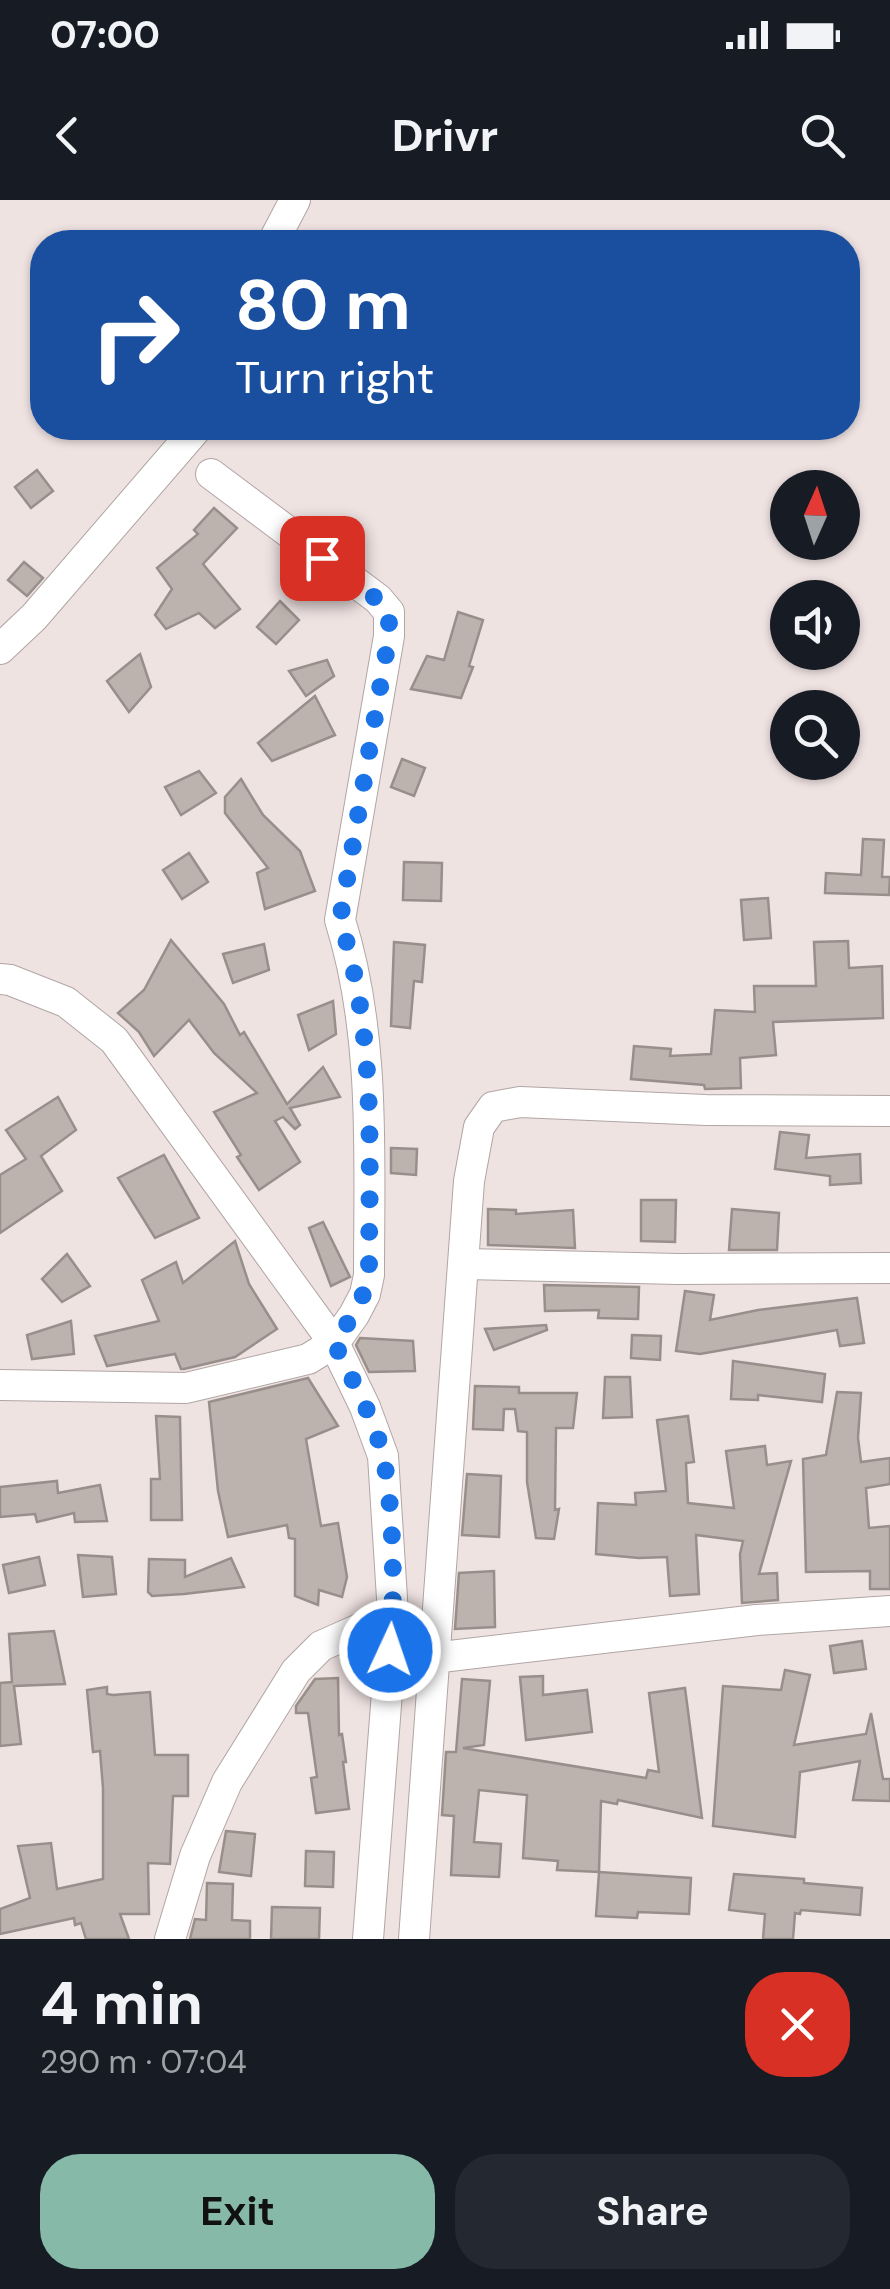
<!DOCTYPE html>
<html lang="en">
<head>
<meta charset="utf-8">
<style>
  body { margin:0; font-family:"DM Sans",sans-serif; background:#242831; color:#f1f3f6; height:100vh; display:flex; flex-direction:column; font-size:38px; white-space:nowrap }
  * { box-sizing:border-box; margin:0 }
  p { font-size:32px; color:#9ea1a6 }
  .icon { flex:none; width:55px; height:55px; fill:none; stroke:currentColor; stroke-width:2; stroke-linecap:round; stroke-linejoin:round }
  .map { position:relative; height:1739px; overflow:hidden }
  .side { display:flex; flex-direction:column; background:#171b24; flex:1 }
  .side>* { flex:none }
  .guide { position:absolute; left:30px; top:30px; width:830px; height:210px; border-radius:40px; box-shadow:0 2px 8px #0004; background:#1a4fa0; color:#fff; overflow:hidden }
  .needle { width:65px; rotate:3deg }
  .fabs { position:absolute; left:770px; top:270px; display:grid; gap:20px }
  .fabs a { display:grid; place-items:center; width:90px; height:90px; border-radius:50%; background:#171b24; box-shadow:0 2px 8px #0004; font-size:50px }
  .pin { position:absolute; display:grid; place-items:center; width:85px; height:85px; color:#fff; margin:-42px; border-radius:20px; box-shadow:0 5px 15px #0006 }
  .me { position:absolute; width:110px; margin:-55px; rotate:3deg; stroke-linejoin:round; filter:drop-shadow(0 0 8px #0008) }
  .turn { display:flex; align-items:center; gap:35px; height:210px; padding:0 40px; font-size:45px }
  .turn .icon { width:130px; height:130px; stroke-width:2.5 }
  .turn b { display:block; font-size:70px; line-height:85px }
  .round { display:grid; place-items:center; flex:none; width:105px; height:105px; border-radius:40px; background:#242831 }
  .summary { display:flex; align-items:center; justify-content:space-between; height:170px; padding:0 40px }
  h1 { font-size:60px; font-weight:700; line-height:75px }
  .action { display:flex; gap:20px; margin-top:auto; padding:20px 40px }
  .action a { flex:1; height:115px; border-radius:40px; background:#87b9a9; color:#111; font-size:40px; font-weight:700; line-height:115px; text-align:center }
  .action a+a { background:#242831; color:#f1f3f6 }
  .status { display:flex; justify-content:space-between; align-items:center; height:70px; padding:0 50px; background:#171b24; direction:ltr }
  .status svg { height:28px; fill:currentColor }
  header { display:flex; justify-content:space-between; align-items:center; height:130px; padding:0 40px; background:#171b24; font-size:45px; font-weight:700 }
  .map>svg:first-child { display:block }
  .building { fill:#bdb3ae; stroke:#998f8a; stroke-width:2.5 }
  .lines { fill:none; stroke-linecap:round; stroke-linejoin:round }
  .street-casing { stroke:#b1a5a5; stroke-width:32 }
  .street { stroke:#fff; stroke-width:30 }
  .route { stroke:#1a73e8; stroke-width:18; stroke-dasharray:0 32.4 }
</style>
</head>
<body>
<div class="status"><b>07:00</b><svg viewBox="0 0 49 12"><path d="M0 12V9h3v3zM5 12V6h3v6zM10 12V3h3v9zM15 12V0h3v12zM26 1h20v11H26zM47 4h2v5h-2z"/></svg></div>
<header><svg class="icon" aria-label="back" viewBox="0 0 24 24"><path d="M15 5l-7 7 7 7"/></svg>Drivr<svg class="icon" aria-label="search" viewBox="0 0 24 24"><circle cx="10" cy="10" r="6"/><path d="M15 15l6 6"/></svg></header>
<div class="map">
<svg width="890" height="1739" viewBox="0 0 890 1739">
  <rect width="100%" height="100%" fill="#efe3e2"/>
  <g class="building">
    <path d="M 37,270 L 53,291 L 31,308 L 15,287 Z"/>
    <path d="M 214,308 L 237,328 L 203,364 L 240,409 L 215,428 L 199,413 L 166,429 L 155,415 L 172,389 L 157,368 L 198,334 L 194,330 Z"/>
    <path d="M 24,362 L 43,378 L 27,396 L 8,380 Z"/>
    <path d="M 280,401 L 299,420 L 276,444 L 257,427 Z"/>
    <path d="M 458,412 L 483,420 L 469,466 L 473,467 L 461,498 L 411,489 L 427,456 L 444,460 Z"/>
    <path d="M 140,454 L 151,487 L 129,512 L 107,481 Z"/>
    <path d="M 327,460 L 334,476 L 306,496 L 289,471 Z"/>
    <path d="M 315,496 L 335,535 L 272,561 L 258,543 Z"/>
    <path d="M 402,559 L 425,568 L 414,596 L 391,587 Z"/>
    <path d="M 199,571 L 216,593 L 181,615 L 165,587 Z"/>
    <path d="M 241,579 L 263,615 L 300,651 L 315,691 L 265,709 L 257,673 L 268,668 L 225,613 L 225,597 Z"/>
    <path d="M 863,639 L 884,640 L 882,677 L 890,677 L 889,695 L 825,693 L 826,673 L 861,675 Z"/>
    <path d="M 189,653 L 208,682 L 182,699 L 163,670 Z"/>
    <path d="M 404,662 L 442,663 L 441,701 L 403,700 Z"/>
    <path d="M 768,698 L 771,738 L 744,740 L 741,700 Z"/>
    <path d="M 171,740 L 224,804 L 240,835 L 244,832 L 287,904 L 323,867 L 340,897 L 290,908 L 300,925 L 295,929 L 283,917 L 275,921 L 300,962 L 259,990 L 237,957 L 241,955 L 214,912 L 257,893 L 214,853 L 189,820 L 154,856 L 139,832 L 118,813 L 144,790 Z"/>
    <path d="M 848,741 L 849,768 L 882,766 L 883,818 L 773,822 L 776,855 L 740,858 L 741,888 L 705,889 L 704,885 L 631,879 L 634,846 L 671,849 L 670,856 L 711,854 L 715,810 L 755,812 L 754,786 L 816,786 L 814,742 Z"/>
    <path d="M 394,742 L 425,745 L 422,782 L 414,781 L 410,828 L 391,826 Z"/>
    <path d="M 264,744 L 269,770 L 233,783 L 223,754 Z"/>
    <path d="M 333,801 L 336,834 L 309,850 L 298,815 Z"/>
    <path d="M 58,897 L 76,930 L 41,956 L 62,991 L 0,1033 L 0,975 L 26,959 L 6,930 Z"/>
    <path d="M 780,932 L 809,935 L 806,958 L 860,954 L 861,983 L 830,985 L 830,976 L 775,969 Z"/>
    <path d="M 391,948 L 417,949 L 416,975 L 391,973 Z"/>
    <path d="M 164,955 L 199,1018 L 155,1038 L 118,978 Z"/>
    <path d="M 641,1000 L 676,1000 L 675,1042 L 641,1041 Z"/>
    <path d="M 488,1009 L 516,1010 L 516,1014 L 573,1010 L 575,1048 L 488,1045 Z"/>
    <path d="M 732,1009 L 779,1013 L 777,1050 L 729,1050 Z"/>
    <path d="M 323,1022 L 350,1077 L 331,1086 L 309,1028 Z"/>
    <path d="M 235,1041 L 249,1084 L 277,1129 L 235,1157 L 184,1169 L 181,1169 L 175,1154 L 107,1166 L 95,1136 L 159,1121 L 142,1080 L 176,1062 L 183,1083 Z"/>
    <path d="M 67,1054 L 90,1086 L 62,1102 L 42,1079 Z"/>
    <path d="M 544,1085 L 639,1087 L 638,1119 L 598,1118 L 599,1110 L 545,1111 Z"/>
    <path d="M 685,1091 L 714,1095 L 710,1120 L 758,1110 L 857,1098 L 864,1143 L 840,1146 L 837,1130 L 700,1154 L 676,1151 Z"/>
    <path d="M 71,1121 L 74,1154 L 32,1159 L 27,1135 Z"/>
    <path d="M 546,1125 L 547,1130 L 494,1150 L 485,1129 Z"/>
    <path d="M 632,1135 L 661,1136 L 660,1160 L 631,1158 Z"/>
    <path d="M 360,1138 L 413,1141 L 415,1171 L 369,1172 L 356,1145 Z"/>
    <path d="M 733,1161 L 825,1174 L 822,1202 L 758,1195 L 758,1200 L 731,1199 Z"/>
    <path d="M 605,1177 L 630,1177 L 632,1217 L 603,1218 Z"/>
    <path d="M 308,1178 L 338,1226 L 306,1239 L 321,1326 L 338,1323 L 347,1377 L 342,1397 L 319,1390 L 318,1405 L 295,1396 L 295,1339 L 289,1338 L 287,1325 L 228,1337 L 218,1291 L 209,1202 Z"/>
    <path d="M 475,1186 L 519,1187 L 519,1193 L 577,1193 L 573,1228 L 556,1228 L 555,1310 L 559,1309 L 554,1339 L 536,1338 L 527,1282 L 527,1232 L 518,1231 L 515,1209 L 504,1209 L 503,1230 L 473,1229 Z"/>
    <path d="M 837,1192 L 861,1193 L 858,1238 L 861,1262 L 890,1258 L 890,1284 L 866,1288 L 869,1328 L 890,1326 L 890,1389 L 870,1389 L 870,1371 L 806,1372 L 803,1259 L 826,1255 Z"/>
    <path d="M 156,1216 L 180,1217 L 182,1320 L 151,1320 L 151,1279 L 160,1279 Z"/>
    <path d="M 688,1216 L 694,1262 L 686,1263 L 688,1303 L 734,1308 L 726,1251 L 765,1246 L 767,1265 L 791,1261 L 759,1374 L 777,1373 L 778,1400 L 742,1403 L 740,1354 L 743,1341 L 696,1335 L 699,1394 L 670,1396 L 667,1357 L 639,1358 L 596,1354 L 598,1303 L 636,1305 L 635,1293 L 666,1291 L 657,1220 Z"/>
    <path d="M 467,1274 L 501,1276 L 499,1337 L 462,1335 Z"/>
    <path d="M 57,1281 L 58,1293 L 100,1285 L 107,1321 L 75,1322 L 74,1313 L 37,1322 L 35,1314 L 0,1317 L 0,1287 Z"/>
    <path d="M 78,1355 L 112,1357 L 116,1394 L 83,1397 Z"/>
    <path d="M 39,1357 L 45,1385 L 9,1393 L 3,1365 Z"/>
    <path d="M 231,1358 L 244,1387 L 184,1394 L 152,1396 L 148,1392 L 149,1359 L 185,1360 L 185,1377 Z"/>
    <path d="M 494,1371 L 495,1427 L 455,1429 L 459,1373 Z"/>
    <path d="M 54,1431 L 65,1484 L 14,1486 L 21,1544 L 0,1546 L 0,1483 L 12,1482 L 9,1434 Z"/>
    <path d="M 862,1441 L 866,1469 L 834,1473 L 830,1446 Z"/>
    <path d="M 785,1470 L 810,1475 L 794,1545 L 866,1534 L 871,1513 L 883,1579 L 890,1579 L 890,1601 L 853,1600 L 860,1561 L 800,1572 L 795,1637 L 713,1626 L 723,1486 L 781,1490 Z"/>
    <path d="M 543,1476 L 543,1495 L 587,1490 L 592,1532 L 526,1540 L 520,1477 Z"/>
    <path d="M 338,1478 L 339,1535 L 342,1534 L 346,1562 L 343,1562 L 349,1609 L 316,1613 L 311,1578 L 317,1577 L 308,1513 L 296,1513 L 296,1506 L 315,1479 Z"/>
    <path d="M 462,1479 L 490,1481 L 484,1545 L 463,1548 L 646,1578 L 648,1570 L 659,1572 L 649,1493 L 685,1488 L 702,1618 L 618,1600 L 617,1604 L 601,1601 L 599,1672 L 557,1670 L 558,1661 L 523,1658 L 527,1595 L 479,1590 L 474,1642 L 501,1644 L 499,1677 L 451,1675 L 454,1616 L 442,1615 L 446,1552 L 456,1552 Z"/>
    <path d="M 107,1487 L 107,1494 L 113,1495 L 150,1492 L 155,1555 L 188,1555 L 188,1596 L 173,1596 L 170,1664 L 148,1663 L 149,1714 L 120,1714 L 129,1739 L 86,1739 L 81,1723 L 75,1725 L 74,1718 L 0,1734 L 0,1709 L 30,1698 L 18,1646 L 51,1643 L 57,1689 L 103,1679 L 103,1588 L 100,1551 L 93,1552 L 87,1490 Z"/>
    <path d="M 226,1631 L 255,1634 L 251,1676 L 219,1672 Z"/>
    <path d="M 306,1651 L 334,1652 L 333,1687 L 305,1686 Z"/>
    <path d="M 599,1672 L 691,1678 L 689,1714 L 638,1712 L 637,1718 L 596,1716 Z"/>
    <path d="M 734,1674 L 804,1679 L 804,1683 L 862,1688 L 860,1715 L 801,1710 L 800,1714 L 795,1713 L 793,1739 L 763,1739 L 765,1714 L 729,1710 Z"/>
    <path d="M 207,1683 L 233,1684 L 232,1720 L 250,1721 L 250,1739 L 190,1739 L 195,1719 L 206,1720 Z"/>
    <path d="M 272,1707 L 320,1708 L 319,1739 L 271,1739 Z"/>
  </g>
  <g class="lines">
    <g class="street-casing">
      <g id="street">
        <path d="M 273,42 L 295,0"/>
        <path d="M 0,449 L 34,417 L 197,228"/>
        <path d="M 0,779 L 10,780 L 66,802 L 114,840 L 334,1143 L 365,1207 L 383,1256 L 393,1414 L 368,1739"/>
        <path d="M 465,1064 L 678,1069 L 890,1068"/>
        <path d="M 0,1185 L 186,1188 L 308,1159 L 334,1143 L 354,1115 L 365,1094 L 369,1075 C 369,958 376,834 340,720 L 389,436 L 389,412 L 378,399 L 211,274"/>
        <path d="M 433,1458 L 757,1420 L 890,1411"/>
        <path d="M 170,1739 L 195,1656 L 227,1582 L 296,1471 L 321,1446 L 393,1414"/>
        <path d="M 414,1739 L 469,981 L 479,927 L 493,907 L 520,902 L 706,910 L 890,911"/>
      </g>
    </g>
    <use href="#street" class="street"/>
  </g>
  <g class="lines">
    <path class="route" d="M 322,358 L 378,400 L 389,412 L 389,436 L 340,720 C 377,833 369,958 369,1075 C 363,1102 350,1121 334,1142 C 351,1179 374,1217 383,1256 C 394,1309 395,1396 390,1450"/>
  </g>
</svg>
<div class="fabs">
<a><svg class="needle" viewBox="-14 -14 28 28"><path d="M0-13l5 13h-10z" fill="#e53935"/><path d="M0 13l5-13h-10z" fill="#9ea1a6"/></svg></a>
<a><svg class="icon" aria-label="sound" viewBox="0 0 24 24"><path d="M4 9h4l5-4v14l-5-4H4zM17 9q2 3 0 6"/></svg></a>
<a><svg class="icon" aria-label="search" viewBox="0 0 24 24"><circle cx="10" cy="10" r="6"/><path d="M15 15l6 6"/></svg></a>
</div>
<div class="pin" style="left:322px;top:358px;background:#d93025"><svg class="icon" aria-label="arrive" viewBox="0 0 24 24"><path d="M6 21V4h12l-3 4 3 4H6"/></svg></div>
<svg class="me" style="left:390px;top:1450px" viewBox="-20 -20 40 40"><circle r="17" fill="#1a73e8" stroke="#fff" stroke-width="3"/><path d="M0-11L8 9 0 5-8 9z" fill="#fff"/></svg>
<div class="guide">
<div class="turn"><svg class="icon" aria-label="right" viewBox="0 0 24 24"><path d="M7 20v-9h11M14 6l5 5-5 5"/></svg><div><b>80 m</b>Turn right</div></div>
</div>
</div>
<section class="side">
<div class="summary"><div><h1>4 min</h1><p>290 m · 07:04</p></div><a class="round" style="background:#d93025;color:#fff"><svg class="icon" aria-label="close" viewBox="0 0 24 24"><path d="M6 6l12 12M18 6L6 18"/></svg></a></div>
<div class="action"><a>Exit</a><a>Share</a></div>
</section>
</body>
</html>
